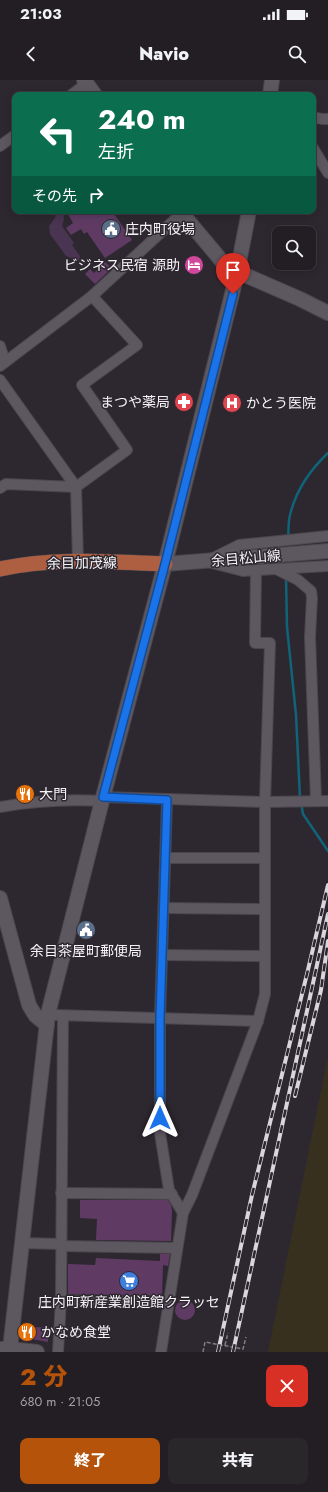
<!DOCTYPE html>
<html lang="ja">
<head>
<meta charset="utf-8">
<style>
  body { margin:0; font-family:Jost,"Noto Sans JP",sans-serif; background:#2a272b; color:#f1f3f6; height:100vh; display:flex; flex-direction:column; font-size:15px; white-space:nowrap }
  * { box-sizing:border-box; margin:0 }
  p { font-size:13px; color:#a2a2a6 }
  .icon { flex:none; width:22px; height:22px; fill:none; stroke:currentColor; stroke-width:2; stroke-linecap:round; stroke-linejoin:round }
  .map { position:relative; height:1272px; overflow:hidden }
  .panel { display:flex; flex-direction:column; background:#221e23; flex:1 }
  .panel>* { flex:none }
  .guide { position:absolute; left:12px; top:12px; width:304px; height:122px; border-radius:8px; box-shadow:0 2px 10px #0003,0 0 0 1px #3f3c41; background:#0b6e4f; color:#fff; overflow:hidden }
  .buttons { position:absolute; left:272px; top:146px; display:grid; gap:8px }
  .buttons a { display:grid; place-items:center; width:44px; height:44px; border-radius:8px; background:#221e23; box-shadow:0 2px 10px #0003,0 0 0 1px #3f3c41; font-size:20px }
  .pin { position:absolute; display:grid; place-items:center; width:34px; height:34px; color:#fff; margin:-41px -17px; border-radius:50% 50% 50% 0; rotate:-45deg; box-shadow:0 0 4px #0007 }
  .pin .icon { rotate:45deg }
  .me { position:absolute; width:44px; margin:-22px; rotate:0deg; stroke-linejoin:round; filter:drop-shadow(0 0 3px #0008) }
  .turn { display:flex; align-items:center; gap:14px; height:84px; padding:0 20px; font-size:18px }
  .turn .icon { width:52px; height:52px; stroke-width:2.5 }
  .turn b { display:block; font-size:28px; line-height:34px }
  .then { display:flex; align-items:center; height:38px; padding:0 20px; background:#0003; gap:8px; font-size:15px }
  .round { display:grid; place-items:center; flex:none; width:42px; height:42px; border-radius:8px; background:#2a272b }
  .head { display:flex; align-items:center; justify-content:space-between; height:68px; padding:0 20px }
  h1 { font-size:24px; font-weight:800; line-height:30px; color:#b45309 }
  .primary-button { display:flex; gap:8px; margin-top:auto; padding:8px 20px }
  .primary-button a { flex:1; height:46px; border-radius:8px; background:#b45309; color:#fff; font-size:16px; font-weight:800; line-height:46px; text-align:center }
  .primary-button a+a { background:#2a272b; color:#f1f3f6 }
  .status { display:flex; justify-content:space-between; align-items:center; height:28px; padding:0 20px; background:#221e23; direction:ltr }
  .status svg { height:11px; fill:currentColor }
  header { display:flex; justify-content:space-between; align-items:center; height:52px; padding:0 20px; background:#221e23; font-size:18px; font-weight:800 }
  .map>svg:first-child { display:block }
  .industrial { fill:#38301f }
  .green { fill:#493452 }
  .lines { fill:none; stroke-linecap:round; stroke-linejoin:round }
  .stream { stroke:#106379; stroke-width:2.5 }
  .building { fill:#5f3b64 }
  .street-casing { stroke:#4b464d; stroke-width:12 }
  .secondary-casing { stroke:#4b464d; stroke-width:16 }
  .primary-casing { stroke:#4b464d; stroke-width:16 }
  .path { stroke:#817c83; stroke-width:1.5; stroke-dasharray:4 2; stroke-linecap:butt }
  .street { stroke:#5d5860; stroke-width:10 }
  .secondary { stroke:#5d5860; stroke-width:14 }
  .primary { stroke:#af5f41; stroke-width:15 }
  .rail-casing { stroke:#d9d6db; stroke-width:4 }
  .rail { stroke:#2d282f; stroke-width:2.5; stroke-dasharray:8; stroke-linecap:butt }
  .route-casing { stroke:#114b97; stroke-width:10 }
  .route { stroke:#1a73e8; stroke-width:7 }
  .labels { text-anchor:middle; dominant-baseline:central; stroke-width:3; stroke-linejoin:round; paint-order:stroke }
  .poi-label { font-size:14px; fill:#f6f3f8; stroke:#2d282f; text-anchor:start }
  .street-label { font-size:14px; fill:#f6f3f8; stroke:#2d282f }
</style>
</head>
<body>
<div class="status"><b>21:03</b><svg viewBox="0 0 49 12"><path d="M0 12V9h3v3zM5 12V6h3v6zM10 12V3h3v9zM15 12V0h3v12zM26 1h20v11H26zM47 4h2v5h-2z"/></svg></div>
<header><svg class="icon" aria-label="back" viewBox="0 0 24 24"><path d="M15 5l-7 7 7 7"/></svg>Navio<svg class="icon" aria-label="search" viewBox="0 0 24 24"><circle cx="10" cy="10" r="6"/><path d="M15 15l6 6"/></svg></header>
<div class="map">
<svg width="328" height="1272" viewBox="0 0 328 1272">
  <rect width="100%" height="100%" fill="#2d282f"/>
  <path class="industrial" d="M 327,981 L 328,981 L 328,1272 L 268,1272 Z"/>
  <path class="green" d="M 56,131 L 63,131 L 64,139 L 62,146 L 74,163 L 72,165 L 80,176 L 79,181 L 66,176 L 50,154 L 49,146 L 55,138 Z"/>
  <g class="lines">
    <g class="stream">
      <path d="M 288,457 C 289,450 288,442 290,435 C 296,410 310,390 328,373"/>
      <path d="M 286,498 L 287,547 L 296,635 L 300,718"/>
      <path d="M 301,723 L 303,734 L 328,771"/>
    </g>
  </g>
  <g class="building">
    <path d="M 66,131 L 112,131 L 132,160 L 105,178 L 87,152 L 84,154 L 81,149 L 71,155 L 66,148 L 73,143 Z"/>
    <path d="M 105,182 L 112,188 L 95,204 L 85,194 L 90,189 L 94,193 Z"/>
    <path d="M 80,1120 L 168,1120 L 171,1125 L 172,1131 L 171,1161 L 96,1160 L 97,1139 L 80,1138 Z"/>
    <path d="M 160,1174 L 170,1174 L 168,1186 L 163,1185 L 162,1216 L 68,1214 L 68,1184 L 95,1185 L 96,1178 L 160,1181 Z"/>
    <circle cx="185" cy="1230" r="10"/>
    <path d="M 21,1246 L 49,1248 L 48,1262 L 20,1257 Z"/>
  </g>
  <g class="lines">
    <g class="street-casing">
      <g id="street">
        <path d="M 71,15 L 86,4"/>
        <path d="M 313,37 L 322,39 L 328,39"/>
        <path d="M 0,66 L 15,55"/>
        <path d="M 313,68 L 328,93"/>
        <path d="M 0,266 L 5,282"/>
        <path d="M 0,286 L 92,216 L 182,133"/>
        <path d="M 0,300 L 76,407 L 78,481"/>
        <path d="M 0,408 L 6,404 L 76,407 L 127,370 L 82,305 L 137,265 L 92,216"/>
        <path d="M 213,478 L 239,465 L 328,456"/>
        <path d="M 212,483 L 243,491 L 328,486"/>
        <path d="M 276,489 L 298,500 L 311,511 L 312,518 L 310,557 L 316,720"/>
        <path d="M 103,717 L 265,722 L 328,721"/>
        <path d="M 167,720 L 160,938 L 160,1053 L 169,1110 L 183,1133"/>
        <path d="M 0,727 C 34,721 67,719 102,721"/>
        <path d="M 165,778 L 265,778"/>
        <path d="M 164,828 L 265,829"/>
        <path d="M 162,875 L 265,876"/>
        <path d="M 56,935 L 258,941"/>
        <path d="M 61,1113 L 172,1114"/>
        <path d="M 22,1163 L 61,1164"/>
        <path d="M 61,1166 L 177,1168"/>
        <path d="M 61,1220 L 169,1223"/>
        <path d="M 58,1272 L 61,1220 L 63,936"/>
        <path d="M 161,1272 L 183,1133 L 192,1115 L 258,941 L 265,914 L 265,722 L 270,563 L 255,563 L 256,490"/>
      </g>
    </g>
    <g class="secondary-casing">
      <g id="secondary">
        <path d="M 84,0 L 95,15"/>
        <path d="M 270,15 L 272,0"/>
        <path d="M 180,131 L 236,198"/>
        <path d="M 238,192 L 300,219 L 328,233"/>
        <path d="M 165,484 L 328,471"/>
        <path d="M 0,818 L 29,925 L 35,935 L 47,945"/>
        <path d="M 0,1269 L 10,1269 L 48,934 L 103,717 L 165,484 L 236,198 L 249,131"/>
        <path d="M 10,1272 L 10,1269 L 37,1272"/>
      </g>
    </g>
    <g class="primary-casing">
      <path id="primary" d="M 0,489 C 54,477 110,482 165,484"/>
    </g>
    <g class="path">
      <path d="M 225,1265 L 228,1253"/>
      <path d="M 203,1272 L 205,1262 L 243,1269 L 246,1257"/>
    </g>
    <use href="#street" class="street"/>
    <use href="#secondary" class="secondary"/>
    <use href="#primary" class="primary"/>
    <g class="rail-casing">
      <g id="rail">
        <path d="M 295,1016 L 321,910 L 328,861"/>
        <path d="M 218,1272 L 252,1115 L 307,894 L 328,805"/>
        <path d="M 233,1272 L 328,834"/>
      </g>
    </g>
    <use href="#rail" class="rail"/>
  </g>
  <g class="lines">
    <g class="route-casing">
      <path id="route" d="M 160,1038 L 160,938 L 167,720 L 103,717 L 165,484 L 233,214"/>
    </g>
    <use href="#route" class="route"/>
  </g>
  <defs>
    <g id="civic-disc" transform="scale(1)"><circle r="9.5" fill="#5c6f8a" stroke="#2d282f"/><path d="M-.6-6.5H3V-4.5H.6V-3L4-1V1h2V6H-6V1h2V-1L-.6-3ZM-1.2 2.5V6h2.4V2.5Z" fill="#fff"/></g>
    <g id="hotel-disc" transform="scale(1)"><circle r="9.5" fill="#d1479c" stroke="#2d282f"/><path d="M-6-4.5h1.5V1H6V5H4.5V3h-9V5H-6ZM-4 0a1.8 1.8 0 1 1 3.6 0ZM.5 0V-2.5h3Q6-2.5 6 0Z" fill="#fff"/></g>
    <g id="pharmacy-disc" transform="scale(1)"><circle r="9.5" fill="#e0444e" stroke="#2d282f"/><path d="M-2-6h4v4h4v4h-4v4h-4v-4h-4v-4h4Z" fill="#fff"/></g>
    <g id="hospital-disc" transform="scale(1)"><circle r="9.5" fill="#e0444e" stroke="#2d282f"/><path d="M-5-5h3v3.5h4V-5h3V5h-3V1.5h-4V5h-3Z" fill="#fff"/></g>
    <g id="restaurant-disc" transform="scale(1)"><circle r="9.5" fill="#e8710a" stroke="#2d282f"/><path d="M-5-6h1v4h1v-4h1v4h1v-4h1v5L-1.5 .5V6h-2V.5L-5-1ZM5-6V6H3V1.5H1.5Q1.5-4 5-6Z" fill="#fff"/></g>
    <g id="supermarket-disc" transform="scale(1)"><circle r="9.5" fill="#3f7fe0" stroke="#2d282f"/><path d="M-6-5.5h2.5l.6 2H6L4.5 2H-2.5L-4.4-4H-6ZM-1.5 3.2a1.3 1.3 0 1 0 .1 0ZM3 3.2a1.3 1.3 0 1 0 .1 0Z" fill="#fff"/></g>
  </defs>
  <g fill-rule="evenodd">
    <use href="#civic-disc" x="111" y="149"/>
    <use href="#hotel-disc" x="194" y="185"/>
    <use href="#pharmacy-disc" x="184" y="322"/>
    <use href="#hospital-disc" x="232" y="323"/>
    <use href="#restaurant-disc" x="25" y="714"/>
    <use href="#civic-disc" x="86" y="850"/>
    <use href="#supermarket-disc" x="129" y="1201"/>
    <use href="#restaurant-disc" x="27" y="1252"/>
  </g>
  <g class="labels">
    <g class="poi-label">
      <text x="125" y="149">庄内町役場</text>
      <text x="180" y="185" text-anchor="end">ビジネス民宿 源助</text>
      <text x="170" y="322" text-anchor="end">まつや薬局</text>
      <text x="246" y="323">かとう医院</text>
      <text x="39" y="714">大門</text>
      <text x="86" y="871" text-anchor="middle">余目茶屋町郵便局</text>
      <text x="129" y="1222" text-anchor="middle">庄内町新産業創造館クラッセ</text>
      <text x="41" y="1252">かなめ食堂</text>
    </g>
    <g class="street-label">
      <text transform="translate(246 478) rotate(-5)">余目松山線</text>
      <text transform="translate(82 483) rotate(-1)">余目加茂線</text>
    </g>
  </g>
</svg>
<div class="buttons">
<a><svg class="icon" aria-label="search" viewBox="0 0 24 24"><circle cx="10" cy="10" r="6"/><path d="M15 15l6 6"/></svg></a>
</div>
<div class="pin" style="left:233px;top:214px;background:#d93025"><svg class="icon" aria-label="arrive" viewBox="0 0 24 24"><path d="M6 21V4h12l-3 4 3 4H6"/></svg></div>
<svg class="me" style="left:160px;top:1038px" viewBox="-20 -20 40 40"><path d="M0-17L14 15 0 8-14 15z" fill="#1a73e8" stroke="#fff" stroke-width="4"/></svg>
<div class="guide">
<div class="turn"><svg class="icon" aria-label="left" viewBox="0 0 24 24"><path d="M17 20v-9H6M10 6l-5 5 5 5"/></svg><div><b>240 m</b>左折</div></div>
<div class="then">その先<svg class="icon" aria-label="right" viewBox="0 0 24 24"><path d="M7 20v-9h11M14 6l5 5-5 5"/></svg></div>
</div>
</div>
<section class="panel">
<div class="head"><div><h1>2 分</h1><p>680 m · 21:05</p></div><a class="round" style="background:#d93025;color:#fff"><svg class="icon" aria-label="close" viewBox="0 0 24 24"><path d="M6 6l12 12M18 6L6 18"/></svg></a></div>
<div class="primary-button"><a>終了</a><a>共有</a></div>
</section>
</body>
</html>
